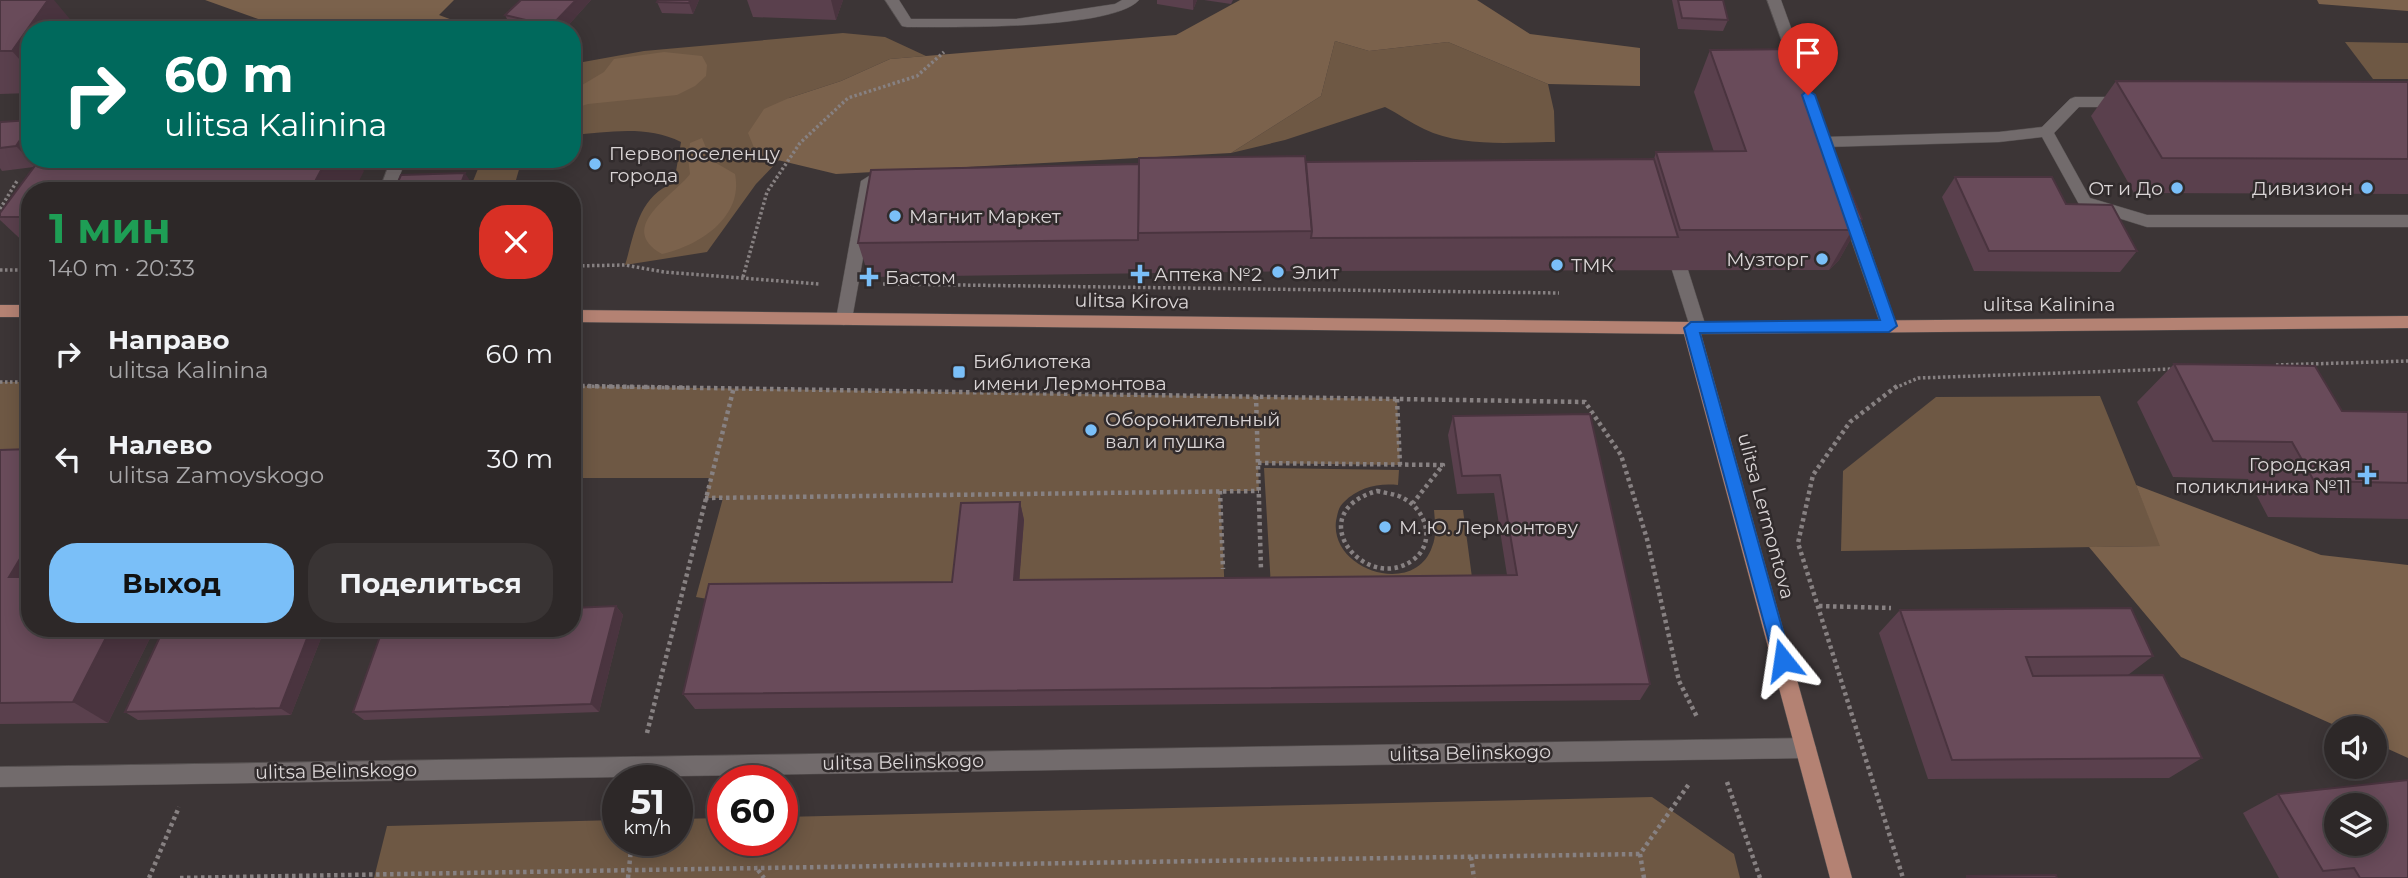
<!DOCTYPE html>
<html lang="ru">
<head>
<meta charset="utf-8">
<style>
  body { margin:0; font-family:Montserrat,sans-serif; background:#393434; color:#f1f3f6; height:100vh; display:flex; flex-direction:column; font-size:26px; white-space:nowrap }
  * { box-sizing:border-box; margin:0 }
  p { font-size:23px; color:#a7a6a8 }
  .icon { flex:none; width:38px; height:38px; fill:none; stroke:currentColor; stroke-width:2; stroke-linecap:round; stroke-linejoin:round }
  .map { position:relative; flex:1; overflow:hidden }
  .sheet { position:absolute; left:21px; top:182px; width:560px; height:455px; display:flex; flex-direction:column; background:#2d2828; border-radius:28px; box-shadow:0 4px 18px #0003,0 0 0 2px #484445 }
  .sheet>* { flex:none }
  .banner { position:absolute; left:21px; top:21px; width:560px; height:147px; border-radius:28px; box-shadow:0 4px 18px #0003,0 0 0 2px #484445; background:#00695c; color:#fff; overflow:hidden }
  .buttons { position:absolute; left:2324px; top:716px; display:grid; gap:14px }
  .buttons a { display:grid; place-items:center; width:63px; height:63px; border-radius:50%; background:#2d2828; box-shadow:0 4px 18px #0003,0 0 0 2px #484445; font-size:35px }
  .speed { position:absolute; left:602px; top:765px; display:flex; gap:14px; font-size:35px; font-weight:700; text-align:center }
  .speed>* { display:grid; place-content:center; width:91px; height:91px; border-radius:50%; background:#2d2828; box-shadow:0 4px 18px #0003,0 0 0 2px #484445; line-height:1 }
  .speed small { font-size:18px; font-weight:400 }
  .speed .limit { border:10px solid #d22; background:#fff; color:#111 }
  .pin { position:absolute; display:grid; place-items:center; width:60px; height:60px; color:#fff; margin:-72px -30px; border-radius:50% 50% 50% 0; rotate:-45deg; box-shadow:0 0 7px #0007 }
  .pin .icon { rotate:45deg }
  .me { position:absolute; width:77px; margin:-38px; rotate:345deg; stroke-linejoin:round; filter:drop-shadow(0 0 5px #0008) }
  .turn { display:flex; align-items:center; gap:24px; height:147px; padding:0 28px; font-size:32px }
  .turn .icon { width:91px; height:91px; stroke-width:2.5 }
  .turn b { display:block; font-size:49px; line-height:60px }
  .round { display:grid; place-items:center; flex:none; width:74px; height:74px; border-radius:28px; background:#393434 }
  .summary { display:flex; align-items:center; justify-content:space-between; height:119px; padding:0 28px }
  h1 { font-size:42px; font-weight:700; line-height:52px; color:#1e9e55 }
  .primary-button { display:flex; gap:14px; margin-top:auto; padding:14px 28px }
  .primary-button a { flex:1; height:80px; border-radius:28px; background:#7abff8; color:#111; font-size:28px; font-weight:700; line-height:80px; text-align:center }
  .primary-button a+a { background:#393434; color:#f1f3f6 }
  ul { padding:0; list-style:none }
  li { display:flex; align-items:center; gap:21px; height:105px; padding:0 28px }
  li div { flex:1 }
  li b { display:block; font-size:26px }
  li em { font-style:normal }
  .map>svg:first-child { display:block }
  .green { fill:#6e5844 }
  .forest { fill:#7b624c }
  .lines { fill:none; stroke-linecap:round; stroke-linejoin:round }
  .minor-casing { stroke:#565151; stroke-width:1 }
  .major-casing { stroke:#565151; stroke-width:1 }
  .path-far1 { stroke:#878182; stroke-width:3.5; stroke-dasharray:2.5 2.5; stroke-linecap:butt }
  .path { stroke:#878182; stroke-width:4.5; stroke-dasharray:3.5 3.5; stroke-linecap:butt }
  .minor { fill:#726b6c; fill-rule:evenodd }
  .major { fill:#b48273; fill-rule:evenodd }
  .wall { fill:#5a404d }
  .shaded-wall { fill:#4a343f }
  .building { fill:#694b5a; stroke:#4a343f; stroke-width:2; fill-rule:evenodd }
  .route { fill:#1a73e8; stroke:#114b97; stroke-width:2 }
  .poi-dot { fill:#7abff8; stroke:#312b2c; stroke-width:2.5 }
  .labels { text-anchor:middle; dominant-baseline:central; stroke-width:5; stroke-linejoin:round; paint-order:stroke }
  .poi-label { font-size:19px; fill:#dad5d6; stroke:#312b2c; text-anchor:start }
  .street-label { font-size:19px; fill:#dad5d6; stroke:#312b2c }
</style>
</head>
<body>
<div class="map">
<svg width="2408" height="878" viewBox="0 0 2408 878">
  <rect width="100%" height="100%" fill="#3c3536"/>
  <g class="green">
    <path d="M 843,33 L 885,37 L 926,56 L 890,59 L 841,81 L 789,98 L 757,155 L 779,160 L 756,184 L 707,252 L 625,265 C 635,233 638,196 674,183 L 681,142 C 647,125 609,132 572,135 L 572,64 L 644,51 Z"/>
    <path d="M 1335,41 L 1369,51 L 1448,42 L 1548,84 L 1554,111 L 1555,142 C 1513,142 1463,148 1424,129 C 1411,123 1399,114 1385,107 L 1285,140 L 1231,153 L 1321,96 Z"/>
    <path d="M 2345,42 L 2408,43 L 2408,79 L 2373,79 Z"/>
    <path d="M 482,159 L 522,159 L 514,187 L 520,191 L 469,191 Z"/>
    <rect x="0" y="382" width="30" height="98"/>
    <path d="M 572,386 L 1397,399 L 1400,465 L 1258,463 L 1259,491 L 1220,491 L 1225,595 L 1018,597 L 1023,520 L 958,599 L 719,601 L 696,597 L 723,498 L 705,498 L 710,478 L 572,478 Z"/>
    <path d="M 2100,396 L 2161,546 L 1841,551 L 1843,471 L 1936,397 Z"/>
    <path d="M 1264,468 L 1399,470 L 1398,485 C 1378,483 1359,487 1344,502 C 1338,508 1338,512 1336,521 C 1330,571 1415,597 1432,547 C 1437,535 1435,523 1434,510 L 1463,510 L 1473,585 L 1271,587 Z"/>
    <path d="M 1652,797 L 1734,854 L 1740,878 L 374,878 L 387,826 L 618,820 L 618,840 L 677,840 L 677,819 L 723,818 L 723,840 L 782,840 L 782,817 Z"/>
  </g>
  <g class="forest">
    <path d="M 205,0 L 454,0 L 439,15 L 479,30 L 289,30 Z"/>
    <path d="M 1240,0 L 1477,0 L 1530,34 L 1640,48 L 1640,86 L 1548,84 L 1448,42 L 1369,51 L 1335,41 L 1321,96 L 1231,153 L 836,174 L 757,155 L 748,133 L 764,109 L 789,98 L 841,81 L 890,59 L 1176,35 Z"/>
    <path d="M 2317,0 L 2408,0 L 2408,11 L 2319,4 Z"/>
    <path d="M 664,52 L 702,56 L 707,65 L 706,76 L 695,86 L 677,95 L 588,104 L 572,109 L 572,91 L 604,72 L 614,59 Z"/>
    <path d="M 702,138 L 711,160 L 735,174 C 744,217 699,246 662,254 C 615,227 675,195 690,174 L 688,158 L 690,143 Z"/>
    <path d="M 2136,485 L 2321,555 L 2408,565 L 2408,758 L 2375,743 L 2375,728 L 2341,728 L 2181,657 L 2089,547 L 2160,546 Z"/>
  </g>
  <g class="lines">
    <g class="minor-casing">
      <g id="minor">
        <path d="M 885,0 L 899,0 L 911,19 L 1016,19 L 1115,4 L 1122,0 L 1139,0 C 1112,30 950,27 907,27 L 902,26 Z"/>
        <path d="M 1767,0 L 1781,0 L 1807,72 L 1805,75 L 1800,77 L 1793,72 Z"/>
        <path d="M 2075,97 L 2125,97 L 2132,102 L 2125,107 L 2079,107 L 2054,133 L 2090,198 L 2147,215 L 2408,215 L 2408,227 L 2147,227 L 2080,206 L 2042,137 L 1999,142 L 1825,147 L 1818,142 L 1825,137 L 1999,132 L 2042,127 L 2070,99 Z"/>
        <path d="M 391,159 L 406,159 L 394,191 L 379,191 Z"/>
        <path d="M 893,175 L 901,180 L 898,184 L 876,186 L 852,319 L 844,325 L 838,323 L 836,319 L 861,181 L 869,176 Z"/>
        <path d="M 1848,202 L 1856,208 L 1897,326 L 1895,330 L 1883,330 L 1881,326 L 1840,208 Z"/>
        <path d="M 1680,264 L 1688,270 L 1706,327 L 1698,333 L 1690,327 L 1672,270 Z"/>
        <path d="M 1806,738 L 1813,741 L 1816,748 L 1813,755 L 1806,758 L 0,787 L 0,767 Z"/>
      </g>
    </g>
    <g class="major-casing">
      <g id="major">
        <rect x="0" y="305" width="30" height="12"/>
        <path d="M 572,310 L 1691,322 L 2408,316 L 2408,328 L 1701,334 L 1852,878 L 1830,878 L 1684,334 L 572,322 Z"/>
      </g>
    </g>
    <g class="path-far1">
      <path d="M 0,209 L 17,181"/>
      <path d="M 572,266 L 625,265 L 664,272 L 819,284"/>
      <path d="M 0,270 L 30,270"/>
      <path d="M 743,277 L 767,192 L 800,143 L 848,98 L 917,76 L 944,52"/>
      <path d="M 883,284 L 1559,293"/>
      <path d="M 2276,365 L 2408,361"/>
      <path d="M 0,382 L 30,382"/>
      <path d="M 572,386 L 692,388"/>
      <path d="M 1895,388 L 1918,378 L 2173,369"/>
    </g>
    <g class="path">
      <path d="M 581,386 L 1585,402 L 1621,455 L 1647,539 L 1679,681 L 1697,717"/>
      <path d="M 1897,386 L 1850,422 L 1813,475 L 1798,543 L 1903,878"/>
      <path d="M 1256,396 L 1261,570"/>
      <path d="M 1397,399 L 1400,465"/>
      <path d="M 1258,463 L 1443,465 L 1413,503"/>
      <path d="M 1220,491 L 1223,569"/>
      <path d="M 1377,491 C 1385,493 1396,494 1403,498 C 1427,510 1436,543 1413,560 C 1365,595 1299,513 1377,491 Z"/>
      <path d="M 705,498 L 1259,491"/>
      <path d="M 1819,606 L 1891,608"/>
      <path d="M 647,733 L 734,387"/>
      <path d="M 1727,782 L 1760,878"/>
      <path d="M 1471,857 L 1474,878"/>
      <path d="M 758,870 L 764,878"/>
      <path d="M 149,878 L 179,807"/>
      <path d="M 180,878 C 667,869 1153,862 1640,854"/>
      <path d="M 628,878 L 632,840"/>
      <path d="M 1644,878 L 1640,854 L 1689,784"/>
    </g>
    <use href="#minor" class="minor"/>
    <use href="#major" class="major"/>
  </g>
  <g class="wall">
    <path d="M 0,0 L 30,30 L 30,93 L 0,94 Z"/>
    <path d="M 521,0 L 591,0 L 564,30 L 524,30 L 511,27 L 505,15 Z"/>
    <path d="M 699,0 L 693,14 L 662,13 L 657,2 Z"/>
    <path d="M 747,0 L 843,0 L 836,20 L 753,17 Z"/>
    <path d="M 1157,0 L 1197,0 L 1193,10 L 1157,4 Z"/>
    <path d="M 1204,0 L 1233,0 L 1231,4 Z"/>
    <path d="M 1672,0 L 1723,0 L 1728,20 L 1723,31 L 1678,29 Z"/>
    <path d="M 1710,50 L 1862,219 L 1839,260 L 1829,270 L 1308,271 L 869,277 L 858,243 L 1306,162 L 1654,159 L 1656,152 L 1714,152 L 1694,92 Z"/>
    <path d="M 2116,81 L 2408,82 L 2408,194 L 2134,193 L 2091,116 Z"/>
    <path d="M 0,123 L 30,159 L 364,171 L 30,191 L 30,248 L 0,220 L 0,213 L 34,167 L 2,171 L 0,168 Z"/>
    <path d="M 1955,177 L 2066,204 L 2137,251 L 2120,272 L 1974,271 L 1942,197 Z"/>
    <path d="M 2174,364 L 2342,411 L 2408,412 L 2408,519 L 2268,517 L 2248,479 L 2173,477 L 2137,402 Z"/>
    <path d="M 1590,414 L 1650,684 L 1640,700 L 695,709 L 683,694 L 952,582 L 1020,502 L 1024,520 L 1019,580 L 1507,575 L 1494,493 L 1457,494 L 1448,435 L 1453,416 Z"/>
    <path d="M 0,450 L 30,628 L 155,628 L 108,723 L 0,724 Z"/>
    <path d="M 616,606 L 623,615 L 599,712 L 364,720 L 353,712 Z"/>
    <path d="M 1900,610 L 2153,656 L 2128,675 L 2202,758 L 2169,778 L 1928,779 L 1879,633 Z"/>
    <path d="M 164,628 L 325,628 L 291,715 L 138,720 L 125,712 Z"/>
    <path d="M 2278,794 L 2408,878 L 2279,878 L 2243,813 Z"/>
  </g>
  <g class="shaded-wall">
    <path d="M 48,0 L 54,0 L 79,30 L 30,30 L 30,71 L 12,51 Z"/>
    <path d="M 576,0 L 591,0 L 564,30 L 553,30 L 551,26 Z"/>
    <path d="M 690,0 L 699,0 L 693,14 L 689,3 Z"/>
    <path d="M 831,0 L 843,0 L 836,20 Z"/>
    <path d="M 1193,0 L 1197,0 L 1193,10 Z"/>
    <path d="M 30,125 L 30,159 L 41,159 L 36,167 L 16,146 Z"/>
    <path d="M 327,159 L 356,159 L 364,171 L 354,191 L 310,191 Z"/>
    <path d="M 465,173 L 472,184 L 469,191 L 458,191 Z"/>
    <path d="M 1862,219 L 1839,260 L 1829,270 L 1852,230 Z"/>
    <path d="M 1020,502 L 1024,520 L 1018,597 L 1014,580 Z"/>
    <path d="M 30,542 L 30,591 L 9,577 Z"/>
    <path d="M 616,606 L 623,615 L 599,712 L 591,704 Z"/>
    <path d="M 111,628 L 155,628 L 108,723 L 73,702 Z"/>
    <path d="M 311,628 L 325,628 L 291,715 L 280,708 Z"/>
  </g>
  <g class="building">
    <path d="M 0,0 L 48,0 L 12,51 L 0,51 Z"/>
    <path d="M 521,0 L 576,0 L 551,26 L 505,15 Z"/>
    <path d="M 658,0 L 690,0 L 689,3 L 657,2 Z"/>
    <path d="M 1678,0 L 1723,0 L 1728,20 L 1682,18 Z"/>
    <path d="M 1792,49 L 1862,219 L 1852,230 L 1680,230 L 1656,152 L 1746,151 L 1710,50 Z"/>
    <path d="M 2116,81 L 2408,82 L 2408,159 L 2162,158 Z"/>
    <path d="M 30,120 L 30,125 L 16,146 L 0,148 L 0,123 L 1,122 Z"/>
    <path d="M 1305,156 L 1312,231 L 1138,233 L 1139,158 Z"/>
    <path d="M 40,159 L 327,159 L 310,191 L 30,191 L 30,217 L 0,217 L 0,213 Z"/>
    <path d="M 1654,159 L 1678,237 L 1311,238 L 1312,231 L 1306,162 Z"/>
    <path d="M 1139,164 L 1138,240 L 858,243 L 871,170 Z"/>
    <path d="M 465,173 L 458,191 L 394,191 L 401,175 Z"/>
    <path d="M 1955,177 L 2052,177 L 2066,204 L 2112,205 L 2137,251 L 1989,251 Z"/>
    <path d="M 2174,364 L 2315,366 L 2342,411 L 2408,412 L 2408,483 L 2314,481 L 2292,442 L 2213,441 Z"/>
    <path d="M 1590,414 L 1650,684 L 683,694 L 709,584 L 952,582 L 961,503 L 1020,502 L 1014,580 L 1517,575 L 1500,475 L 1462,476 L 1453,416 Z"/>
    <path d="M 30,449 L 30,542 L 9,577 L 30,577 L 30,628 L 111,628 L 73,702 L 0,703 L 0,450 Z"/>
    <path d="M 616,606 L 591,704 L 353,712 L 383,628 L 572,628 L 572,608 Z"/>
    <path d="M 2131,608 L 2153,656 L 2026,657 L 2033,676 L 2163,675 L 2202,758 L 1952,760 L 1900,610 Z"/>
    <path d="M 164,628 L 311,628 L 280,708 L 125,712 Z"/>
    <path d="M 2408,780 L 2408,878 L 2360,878 L 2354,868 L 2323,871 L 2278,794 ZM 2336,805 L 2375,805 L 2375,844 L 2336,844 Z"/>
    <path d="M 2056,875 L 2057,878 L 1967,878 L 1967,876 Z"/>
  </g>
  <path class="route" d="M 1808,90 L 1815,95 L 1897,326 L 1889,332 L 1700,333 L 1791,660 L 1789,666 L 1783,669 L 1776,666 L 1774,660 L 1684,328 L 1691,322 L 1880,320 L 1802,95 Z"/>
  <g class="poi-dot">
    <circle cx="595" cy="164" r="7"/>
    <circle cx="2177" cy="188" r="7"/>
    <circle cx="2367" cy="188" r="7"/>
    <circle cx="895" cy="216" r="7"/>
    <circle cx="1822" cy="259" r="7"/>
    <circle cx="1557" cy="265" r="7"/>
    <circle cx="1278" cy="272" r="7"/>
    <path d="M1136.5 263.5h7v7h7v7h-7v7h-7v-7h-7v-7h7z"/>
    <path d="M865.5 266.5h7v7h7v7h-7v7h-7v-7h-7v-7h7z"/>
    <rect x="952" y="365" width="14" height="14" rx="3.5"/>
    <circle cx="1091" cy="430" r="7"/>
    <path d="M2363.5 464.5h7v7h7v7h-7v7h-7v-7h-7v-7h7z"/>
    <circle cx="1385" cy="527" r="7"/>
  </g>
  <g class="labels">
    <g class="poi-label">
      <text x="609" y="153">Первопоселенцу<tspan x="609" dy="22">города</tspan></text>
      <text x="2163" y="188" text-anchor="end">От и До</text>
      <text x="2353" y="188" text-anchor="end">Дивизион</text>
      <text x="909" y="216">Магнит Маркет</text>
      <text x="1808" y="259" text-anchor="end">Музторг</text>
      <text x="1571" y="265">ТМК</text>
      <text x="1292" y="272">Элит</text>
      <text x="1154" y="274">Аптека №2</text>
      <text x="885" y="277">Бастом</text>
      <text x="973" y="361">Библиотека<tspan x="973" dy="22">имени Лермонтова</tspan></text>
      <text x="1105" y="419">Оборонительный<tspan x="1105" dy="22">вал и пушка</tspan></text>
      <text x="2351" y="464" text-anchor="end">Городская<tspan x="2351" dy="22">поликлиника №11</tspan></text>
      <text x="1399" y="527">М. Ю. Лермонтову</text>
    </g>
    <g class="street-label">
      <text transform="translate(1132 301) rotate(1)">ulitsa Kirova</text>
      <text x="2049" y="304">ulitsa Kalinina</text>
      <text transform="translate(1766 516) rotate(75)">ulitsa Lermontova</text>
      <text transform="translate(1470 753) rotate(-1)">ulitsa Belinskogo</text>
      <text transform="translate(903 762) rotate(-1)">ulitsa Belinskogo</text>
      <text transform="translate(336 771) rotate(-1)">ulitsa Belinskogo</text>
    </g>
  </g>
</svg>
<div class="buttons">
<a><svg class="icon" aria-label="sound" viewBox="0 0 24 24"><path d="M4 9h4l5-4v14l-5-4H4zM17 9q2 3 0 6"/></svg></a>
<a><svg class="icon" aria-label="layers" viewBox="0 0 24 24"><path d="M12 4l9 5-9 5-9-5zM3 14l9 5 9-5"/></svg></a>
</div>
<div class="speed"><div>51<small>km/h</small></div><div class="limit">60</div></div>
<div class="pin" style="left:1808px;top:95px;background:#d93025"><svg class="icon" aria-label="arrive" viewBox="0 0 24 24"><path d="M6 21V4h12l-3 4 3 4H6"/></svg></div>
<svg class="me" style="left:1783px;top:660px" viewBox="-20 -20 40 40"><path d="M0-17L14 15 0 8-14 15z" fill="#1a73e8" stroke="#fff" stroke-width="4"/></svg>
<div class="banner">
<div class="turn"><svg class="icon" aria-label="right" viewBox="0 0 24 24"><path d="M7 20v-9h11M14 6l5 5-5 5"/></svg><div><b>60 m</b>ulitsa Kalinina</div></div>
</div>
<section class="sheet">
<div class="summary"><div><h1>1 мин</h1><p>140 m · 20:33</p></div><a class="round" style="background:#d93025;color:#fff"><svg class="icon" aria-label="close" viewBox="0 0 24 24"><path d="M6 6l12 12M18 6L6 18"/></svg></a></div>
<ul>
<li><svg class="icon" aria-label="right" viewBox="0 0 24 24"><path d="M7 20v-9h11M14 6l5 5-5 5"/></svg><div><b>Направо</b><p>ulitsa Kalinina</p></div><em>60 m</em></li>
<li><svg class="icon" aria-label="left" viewBox="0 0 24 24"><path d="M17 20v-9H6M10 6l-5 5 5 5"/></svg><div><b>Налево</b><p>ulitsa Zamoyskogo</p></div><em>30 m</em></li>
</ul>
<div class="primary-button"><a>Выход</a><a>Поделиться</a></div>
</section>
</div>
</body>
</html>
